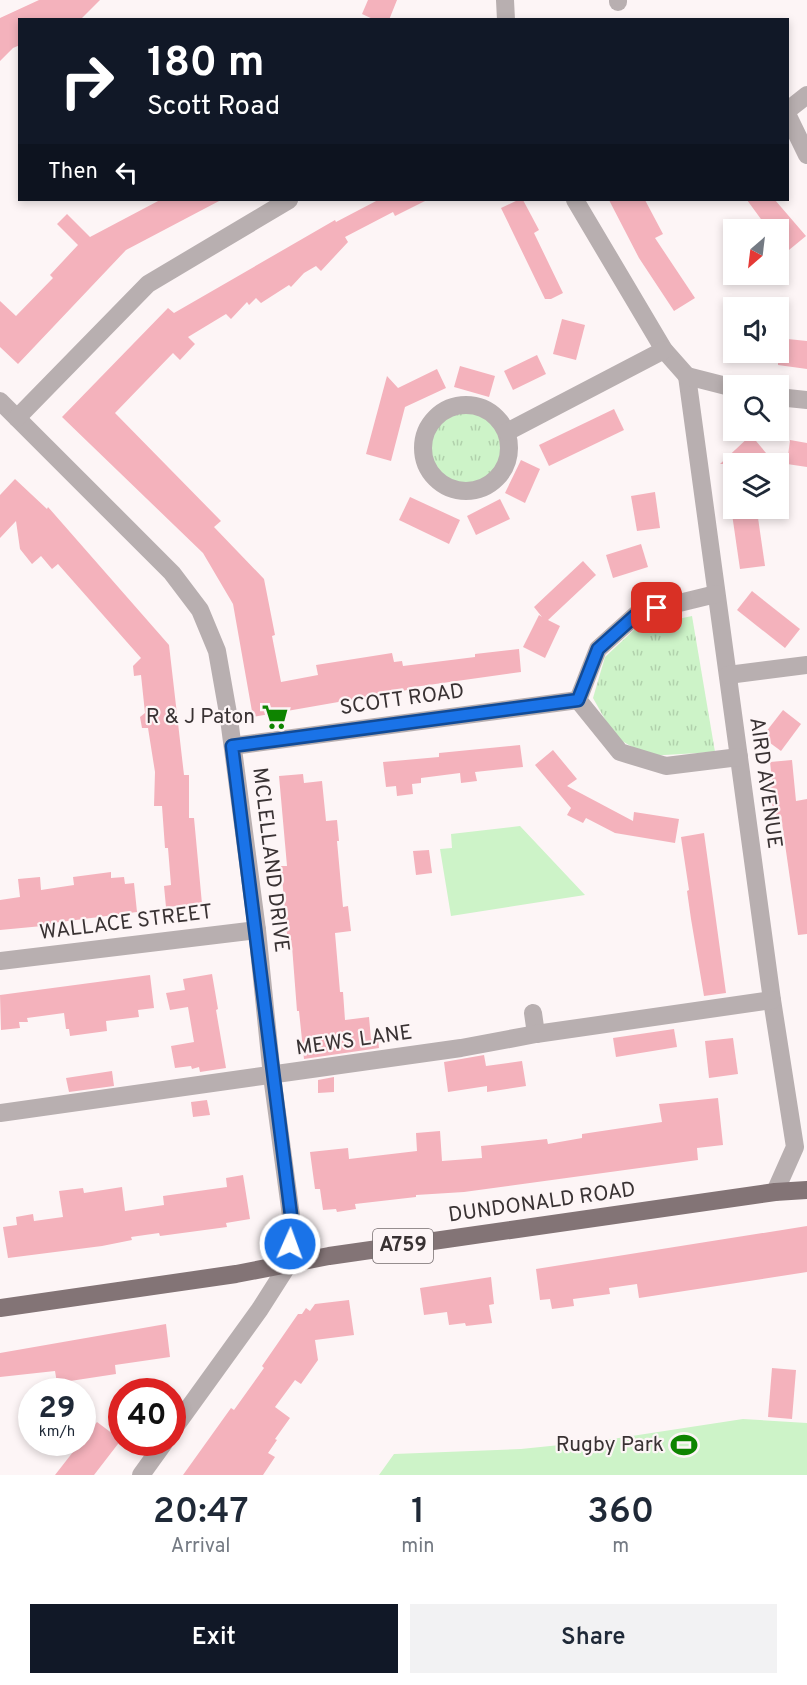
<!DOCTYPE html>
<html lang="en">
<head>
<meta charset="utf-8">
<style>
  body { margin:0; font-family:Overpass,sans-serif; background:#f2f2f3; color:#1f2937; height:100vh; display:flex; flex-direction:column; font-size:22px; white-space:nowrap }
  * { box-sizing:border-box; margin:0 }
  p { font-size:20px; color:#747a83 }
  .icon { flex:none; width:33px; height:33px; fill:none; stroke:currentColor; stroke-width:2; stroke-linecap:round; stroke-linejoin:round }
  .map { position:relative; height:1475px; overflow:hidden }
  .side { display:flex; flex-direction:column; background:#fff; flex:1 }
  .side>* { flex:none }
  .top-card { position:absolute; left:18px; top:18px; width:771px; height:183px; border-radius:0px; box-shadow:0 3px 9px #0003; background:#111827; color:#fff; overflow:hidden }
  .needle { width:39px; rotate:208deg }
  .controls { position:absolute; left:723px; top:219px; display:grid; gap:12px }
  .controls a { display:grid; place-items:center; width:66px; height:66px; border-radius:0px; background:#fff; box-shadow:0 3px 9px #0003; font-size:30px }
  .speed { position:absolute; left:18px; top:1378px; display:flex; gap:12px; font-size:30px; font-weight:700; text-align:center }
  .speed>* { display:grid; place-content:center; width:78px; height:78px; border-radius:50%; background:#fff; box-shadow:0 3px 9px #0003; line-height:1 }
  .speed small { font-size:15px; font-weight:400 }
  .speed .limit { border:9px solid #d22; background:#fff; color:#111 }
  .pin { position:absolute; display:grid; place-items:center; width:51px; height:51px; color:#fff; margin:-26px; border-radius:12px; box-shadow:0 3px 9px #0006 }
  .me { position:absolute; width:66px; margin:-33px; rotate:2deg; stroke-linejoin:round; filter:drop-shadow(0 0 4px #0008) }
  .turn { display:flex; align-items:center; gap:21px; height:126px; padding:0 30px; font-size:27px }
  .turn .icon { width:78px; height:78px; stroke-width:2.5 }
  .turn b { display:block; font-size:42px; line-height:51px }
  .then { display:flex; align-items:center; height:57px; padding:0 30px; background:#0003; gap:12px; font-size:22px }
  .eta { display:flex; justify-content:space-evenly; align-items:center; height:102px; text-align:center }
  .eta b { font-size:36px; font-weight:600; line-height:42px }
  .button { display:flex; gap:12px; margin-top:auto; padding:12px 30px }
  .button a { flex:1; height:69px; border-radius:0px; background:#111827; color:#fff; font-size:24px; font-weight:600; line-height:69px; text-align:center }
  .button a+a { background:#f2f2f3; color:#1f2937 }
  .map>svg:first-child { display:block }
  .grass { fill:url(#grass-tufts) }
  .garden { fill:#cdf3c8 }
  .building { fill:#f4b2bc }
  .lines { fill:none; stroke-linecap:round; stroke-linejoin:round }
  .minor { stroke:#b8afb0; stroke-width:18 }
  .major { stroke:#837476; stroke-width:18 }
  .route-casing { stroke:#114b97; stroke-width:15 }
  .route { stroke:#1a73e8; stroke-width:10 }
  .labels { text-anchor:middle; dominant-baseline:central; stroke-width:4.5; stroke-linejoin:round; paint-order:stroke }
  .shield { fill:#fdf5f6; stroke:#746c6e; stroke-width:1.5 }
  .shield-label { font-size:20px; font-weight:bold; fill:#393233 }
  .street-label { font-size:21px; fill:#393233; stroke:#fdf5f6 }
  .poi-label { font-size:21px; fill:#393233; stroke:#fdf5f6; text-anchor:end }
</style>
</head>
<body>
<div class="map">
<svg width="807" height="1475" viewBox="0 0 807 1475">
  <defs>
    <pattern id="grass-tufts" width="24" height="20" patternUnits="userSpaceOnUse" patternTransform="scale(1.5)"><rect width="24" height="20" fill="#cdf3c8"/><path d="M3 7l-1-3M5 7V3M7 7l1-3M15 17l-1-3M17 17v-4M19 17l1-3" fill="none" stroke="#b1d1ac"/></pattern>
  </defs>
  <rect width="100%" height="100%" fill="#fdf5f6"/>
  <g class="grass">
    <circle cx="466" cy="449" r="36"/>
    <path d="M 692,616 L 715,752 L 648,756 L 615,737 L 593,698 L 605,657 L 636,628 Z"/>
  </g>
  <g class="garden">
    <path d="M 520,826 L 585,895 L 451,916 L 440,849 L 452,848 L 451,834 Z"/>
    <path d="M 743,1419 L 807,1423 L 807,1475 L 379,1475 L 394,1454 L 521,1449 L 599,1441 Z"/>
  </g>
  <g class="building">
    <path d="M 39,0 L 100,0 L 80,20 L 20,20 L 20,45 L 13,48 L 0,61 L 0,18 Z"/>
    <path d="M 368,0 L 397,0 L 389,20 L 375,20 L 362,14 Z"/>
    <path d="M 160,200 L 221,200 L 126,250 L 18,364 L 0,347 L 0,301 L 16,316 L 53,278 L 50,275 L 78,245 L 57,224 L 67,214 L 90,237 Z"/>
    <path d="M 378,200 L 427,200 L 395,216 L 393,212 L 345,237 L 348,242 L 321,271 L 316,266 L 304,273 L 291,287 L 289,285 L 261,303 L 256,298 L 249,305 L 247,302 L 231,319 L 226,314 L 188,337 L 195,344 L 180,360 L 173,353 L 115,413 L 221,521 L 214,527 L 264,579 L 275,635 L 272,636 L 281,682 L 318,675 L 316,665 L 392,653 L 394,662 L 402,661 L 403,666 L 475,657 L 475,654 L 519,649 L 521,672 L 407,688 L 407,690 L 253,717 L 233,604 L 203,553 L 62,417 L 168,308 L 174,313 L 335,220 L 336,222 Z"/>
    <path d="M 518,200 L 523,200 L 539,230 L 534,233 L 563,293 L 551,299 L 545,299 L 501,208 Z"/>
    <path d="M 609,200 L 645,200 L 663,234 L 655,238 L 695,298 L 674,311 L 639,258 Z"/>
    <path d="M 747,200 L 775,200 L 806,236 L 778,259 L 778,230 L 769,230 Z"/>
    <path d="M 562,319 L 585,325 L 576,360 L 553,354 Z"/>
    <path d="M 778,338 L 807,341 L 807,369 L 778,365 Z"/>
    <path d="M 537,355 L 546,374 L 513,390 L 504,371 Z"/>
    <path d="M 460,366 L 495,376 L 489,397 L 454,387 Z"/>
    <path d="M 437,369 L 446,388 L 405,407 L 391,461 L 366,454 L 387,376 L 398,388 Z"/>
    <path d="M 614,409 L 624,430 L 549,466 L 539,445 Z"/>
    <path d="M 751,435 L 766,453 L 754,464 L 720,464 Z"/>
    <path d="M 790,440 L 807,443 L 807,467 L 787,464 Z"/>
    <path d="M 521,460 L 540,469 L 525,503 L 505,493 Z"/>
    <path d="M 15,479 L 47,509 L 48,507 L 169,645 L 184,775 L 189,775 L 189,818 L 194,818 L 202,904 L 166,907 L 164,886 L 171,885 L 168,848 L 165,848 L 162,806 L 154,806 L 155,772 L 148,728 L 142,728 L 140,717 L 145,713 L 141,675 L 134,676 L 133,666 L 141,658 L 58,564 L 52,569 L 41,556 L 32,564 L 20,549 L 16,521 L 0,538 L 0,495 Z"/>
    <path d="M 655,492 L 660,528 L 637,531 L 631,496 Z"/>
    <path d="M 410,497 L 460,520 L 449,544 L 399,520 Z"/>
    <path d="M 500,499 L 510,519 L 476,535 L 467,516 Z"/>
    <path d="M 757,511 L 765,566 L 740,569 L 732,514 Z"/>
    <path d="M 641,544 L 648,567 L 613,578 L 606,555 Z"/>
    <path d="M 583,561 L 596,575 L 548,620 L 560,626 L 545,658 L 523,647 L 539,615 L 542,617 L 534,607 Z"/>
    <path d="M 752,591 L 800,629 L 785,648 L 737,610 Z"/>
    <path d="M 783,710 L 801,724 L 781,751 L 762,737 Z"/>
    <path d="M 520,745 L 523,767 L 475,772 L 477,781 L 461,783 L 460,773 L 421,778 L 421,783 L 412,784 L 413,794 L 397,796 L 396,786 L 386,787 L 383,762 L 439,757 L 439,753 Z"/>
    <path d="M 553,750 L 577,779 L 567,786 L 633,821 L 634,812 L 679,819 L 675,843 L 615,833 L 586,818 L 583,823 L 567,815 L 571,808 L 535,765 Z"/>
    <path d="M 792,760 L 796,801 L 807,799 L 807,934 L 798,935 L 781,816 L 774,817 L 769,780 L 772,780 L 770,762 Z"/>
    <path d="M 303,774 L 304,783 L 322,781 L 326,821 L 337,820 L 339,841 L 337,841 L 343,907 L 348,906 L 351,931 L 335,933 L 340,992 L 343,992 L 345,1020 L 369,1017 L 371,1039 L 378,1038 L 379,1048 L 304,1059 L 299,1011 L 297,1011 L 292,946 L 288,946 L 284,900 L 281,866 L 287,866 L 279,776 Z"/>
    <path d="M 704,833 L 726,993 L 704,996 L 691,919 L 687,891 L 689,890 L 681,837 Z"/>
    <path d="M 429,850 L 432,873 L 416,875 L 413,851 Z"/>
    <path d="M 111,872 L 111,878 L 124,877 L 125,884 L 134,883 L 137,912 L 53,923 L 53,925 L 0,930 L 0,900 L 20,897 L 18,879 L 40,877 L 41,890 L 74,885 L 73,877 Z"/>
    <path d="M 212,974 L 218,1009 L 216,1010 L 226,1068 L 200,1072 L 199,1067 L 192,1069 L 191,1066 L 175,1068 L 171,1046 L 194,1042 L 188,1007 L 170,1010 L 166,993 L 185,990 L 183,979 Z"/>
    <path d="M 150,975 L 154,1008 L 138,1010 L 139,1017 L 106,1021 L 107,1031 L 70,1036 L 69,1029 L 66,1029 L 64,1013 L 27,1018 L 28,1022 L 19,1022 L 20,1028 L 1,1030 L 0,995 Z"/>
    <path d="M 674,1029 L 677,1047 L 616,1057 L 613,1038 Z"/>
    <path d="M 733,1038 L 738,1074 L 709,1078 L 705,1041 Z"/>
    <path d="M 484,1055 L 486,1066 L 522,1061 L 526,1086 L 487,1092 L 487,1086 L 448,1092 L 444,1062 Z"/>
    <path d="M 112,1071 L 114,1086 L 69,1092 L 66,1078 Z"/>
    <path d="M 334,1077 L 334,1092 L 318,1093 L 318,1080 Z"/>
    <path d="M 718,1098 L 723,1145 L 697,1148 L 698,1160 L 464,1192 L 416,1195 L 416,1197 L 355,1204 L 356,1209 L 337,1212 L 336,1209 L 323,1210 L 320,1189 L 315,1189 L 310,1152 L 348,1148 L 349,1159 L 417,1151 L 416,1133 L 440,1131 L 442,1161 L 482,1158 L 481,1146 L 547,1139 L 548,1144 L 582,1138 L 582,1134 L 662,1122 L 659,1104 Z"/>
    <path d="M 207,1100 L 210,1115 L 193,1117 L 191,1102 Z"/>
    <path d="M 243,1175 L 250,1219 L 226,1223 L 227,1227 L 160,1236 L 159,1233 L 131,1237 L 132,1240 L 102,1246 L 8,1258 L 3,1227 L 17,1225 L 16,1217 L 33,1214 L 34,1221 L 63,1217 L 59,1191 L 83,1188 L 84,1193 L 122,1187 L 125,1211 L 164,1205 L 163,1196 L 227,1187 L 226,1178 Z"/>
    <path d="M 807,1226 L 807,1272 L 639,1298 L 637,1284 L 609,1288 L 610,1294 L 573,1299 L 574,1306 L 552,1309 L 550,1299 L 540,1300 L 536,1269 Z"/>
    <path d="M 491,1277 L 494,1304 L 489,1305 L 492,1323 L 466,1326 L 465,1323 L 449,1325 L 447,1312 L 424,1315 L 420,1288 Z"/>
    <path d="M 349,1300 L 354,1335 L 315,1340 L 318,1360 L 301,1384 L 295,1380 L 275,1407 L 290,1418 L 275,1439 L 277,1440 L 268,1453 L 275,1457 L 263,1475 L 183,1475 L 231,1408 L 234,1410 L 264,1368 L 262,1366 L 298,1314 L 302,1314 L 306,1308 L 310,1311 L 315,1304 Z"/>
    <path d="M 166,1324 L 170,1357 L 115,1365 L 116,1374 L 57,1383 L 55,1371 L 0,1377 L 0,1353 Z"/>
    <path d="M 772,1368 L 796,1370 L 792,1419 L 768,1417 Z"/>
    <path d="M 97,1422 L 121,1440 L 94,1475 L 55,1475 L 80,1443 L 82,1443 L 82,1440 Z"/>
  </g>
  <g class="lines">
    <g class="minor">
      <path d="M 505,0 L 506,20"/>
      <path d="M 618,0 L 618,2"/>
      <path d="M 788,110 L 807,95"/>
      <path d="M 788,116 L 807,155"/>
      <path d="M 575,200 L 664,350 L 687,376"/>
      <path d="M 687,376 L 772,1000 L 795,1147 L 775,1192"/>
      <path d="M 687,376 L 734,388"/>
      <path d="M 778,397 L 807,400"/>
      <path d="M 0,401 L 172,573 L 200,610 L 217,651 L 229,719 L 257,930 L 272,1076 L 292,1223 L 288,1265 L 260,1309 L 172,1431"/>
      <circle cx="466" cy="448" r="43"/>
      <path d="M 17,418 L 148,284 L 289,200"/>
      <path d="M 507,432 L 664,350"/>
      <path d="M 716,594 L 638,613 L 598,649 L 578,700 L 620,752 L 666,766 L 739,757"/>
      <path d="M 728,675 L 807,665"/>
      <path d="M 233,746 L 578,700"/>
      <path d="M 0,961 L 257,930"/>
      <path d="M 533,1013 L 536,1034"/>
      <path d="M 0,1113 L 461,1048 L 536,1034 L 772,1000"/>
      <path d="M 141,1475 L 164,1443"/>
    </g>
    <path class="major" d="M 0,1308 L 236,1274 L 329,1256 L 775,1192 L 807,1190"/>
  </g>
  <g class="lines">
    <g class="route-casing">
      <path id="route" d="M 290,1244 L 292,1223 L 232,746 L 578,700 L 598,649 L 638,613 L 657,608"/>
    </g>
    <use href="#route" class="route"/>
  </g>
  <defs>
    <g id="supermarket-bare" transform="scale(2.07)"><path d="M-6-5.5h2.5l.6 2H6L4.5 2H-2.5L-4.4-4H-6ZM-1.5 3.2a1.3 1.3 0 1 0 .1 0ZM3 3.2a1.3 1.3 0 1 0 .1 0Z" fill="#0e8400" stroke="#fdf5f6" stroke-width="2.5" paint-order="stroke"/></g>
    <g id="stadium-bare" transform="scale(2.07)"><path d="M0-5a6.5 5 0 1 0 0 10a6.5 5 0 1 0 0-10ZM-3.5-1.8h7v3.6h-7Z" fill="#0e8400" stroke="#fdf5f6" stroke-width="2.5" paint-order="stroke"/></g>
  </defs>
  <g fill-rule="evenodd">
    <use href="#supermarket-bare" x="275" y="717"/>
    <use href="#stadium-bare" x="684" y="1445"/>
  </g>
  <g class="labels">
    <rect class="shield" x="373" y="1229" width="60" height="34" rx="4.5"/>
    <g class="shield-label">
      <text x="403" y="1246">A759</text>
    </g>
    <g class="street-label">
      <text transform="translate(402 700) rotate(-8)">SCOTT ROAD</text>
      <text transform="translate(765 783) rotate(82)">AIRD AVENUE</text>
      <text transform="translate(270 860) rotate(83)">MCLELLAND DRIVE</text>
      <text transform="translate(126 923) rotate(-7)">WALLACE STREET</text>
      <text transform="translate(354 1041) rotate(-8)">MEWS LANE</text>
      <text transform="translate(542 1203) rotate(-8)">DUNDONALD ROAD</text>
    </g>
    <g class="poi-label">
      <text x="255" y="717">R &amp; J Paton</text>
      <text x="664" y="1445">Rugby Park</text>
    </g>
  </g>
</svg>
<div class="controls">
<a><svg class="needle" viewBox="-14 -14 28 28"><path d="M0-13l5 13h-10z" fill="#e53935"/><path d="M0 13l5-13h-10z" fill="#747a83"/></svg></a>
<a><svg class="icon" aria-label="sound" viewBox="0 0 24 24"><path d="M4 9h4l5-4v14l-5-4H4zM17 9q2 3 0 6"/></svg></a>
<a><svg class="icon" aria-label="search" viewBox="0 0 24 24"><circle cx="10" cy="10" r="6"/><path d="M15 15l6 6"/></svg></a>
<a><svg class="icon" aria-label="layers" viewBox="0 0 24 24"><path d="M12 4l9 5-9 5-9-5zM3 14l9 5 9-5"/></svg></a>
</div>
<div class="speed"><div>29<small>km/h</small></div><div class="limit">40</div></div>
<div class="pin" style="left:657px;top:608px;background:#d93025"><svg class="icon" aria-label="arrive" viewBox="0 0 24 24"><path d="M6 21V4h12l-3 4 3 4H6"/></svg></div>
<svg class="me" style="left:290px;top:1244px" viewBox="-20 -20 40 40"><circle r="17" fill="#1a73e8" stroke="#fff" stroke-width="3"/><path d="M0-11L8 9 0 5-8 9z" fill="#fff"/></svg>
<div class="top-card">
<div class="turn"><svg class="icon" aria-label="right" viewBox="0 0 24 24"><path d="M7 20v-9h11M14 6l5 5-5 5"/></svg><div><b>180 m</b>Scott Road</div></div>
<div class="then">Then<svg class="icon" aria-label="left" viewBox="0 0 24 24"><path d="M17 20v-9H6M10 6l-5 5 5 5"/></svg></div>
</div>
</div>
<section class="side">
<div class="eta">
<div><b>20:47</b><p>Arrival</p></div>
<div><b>1</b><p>min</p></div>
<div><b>360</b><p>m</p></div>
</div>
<div class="button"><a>Exit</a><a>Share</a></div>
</section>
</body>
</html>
